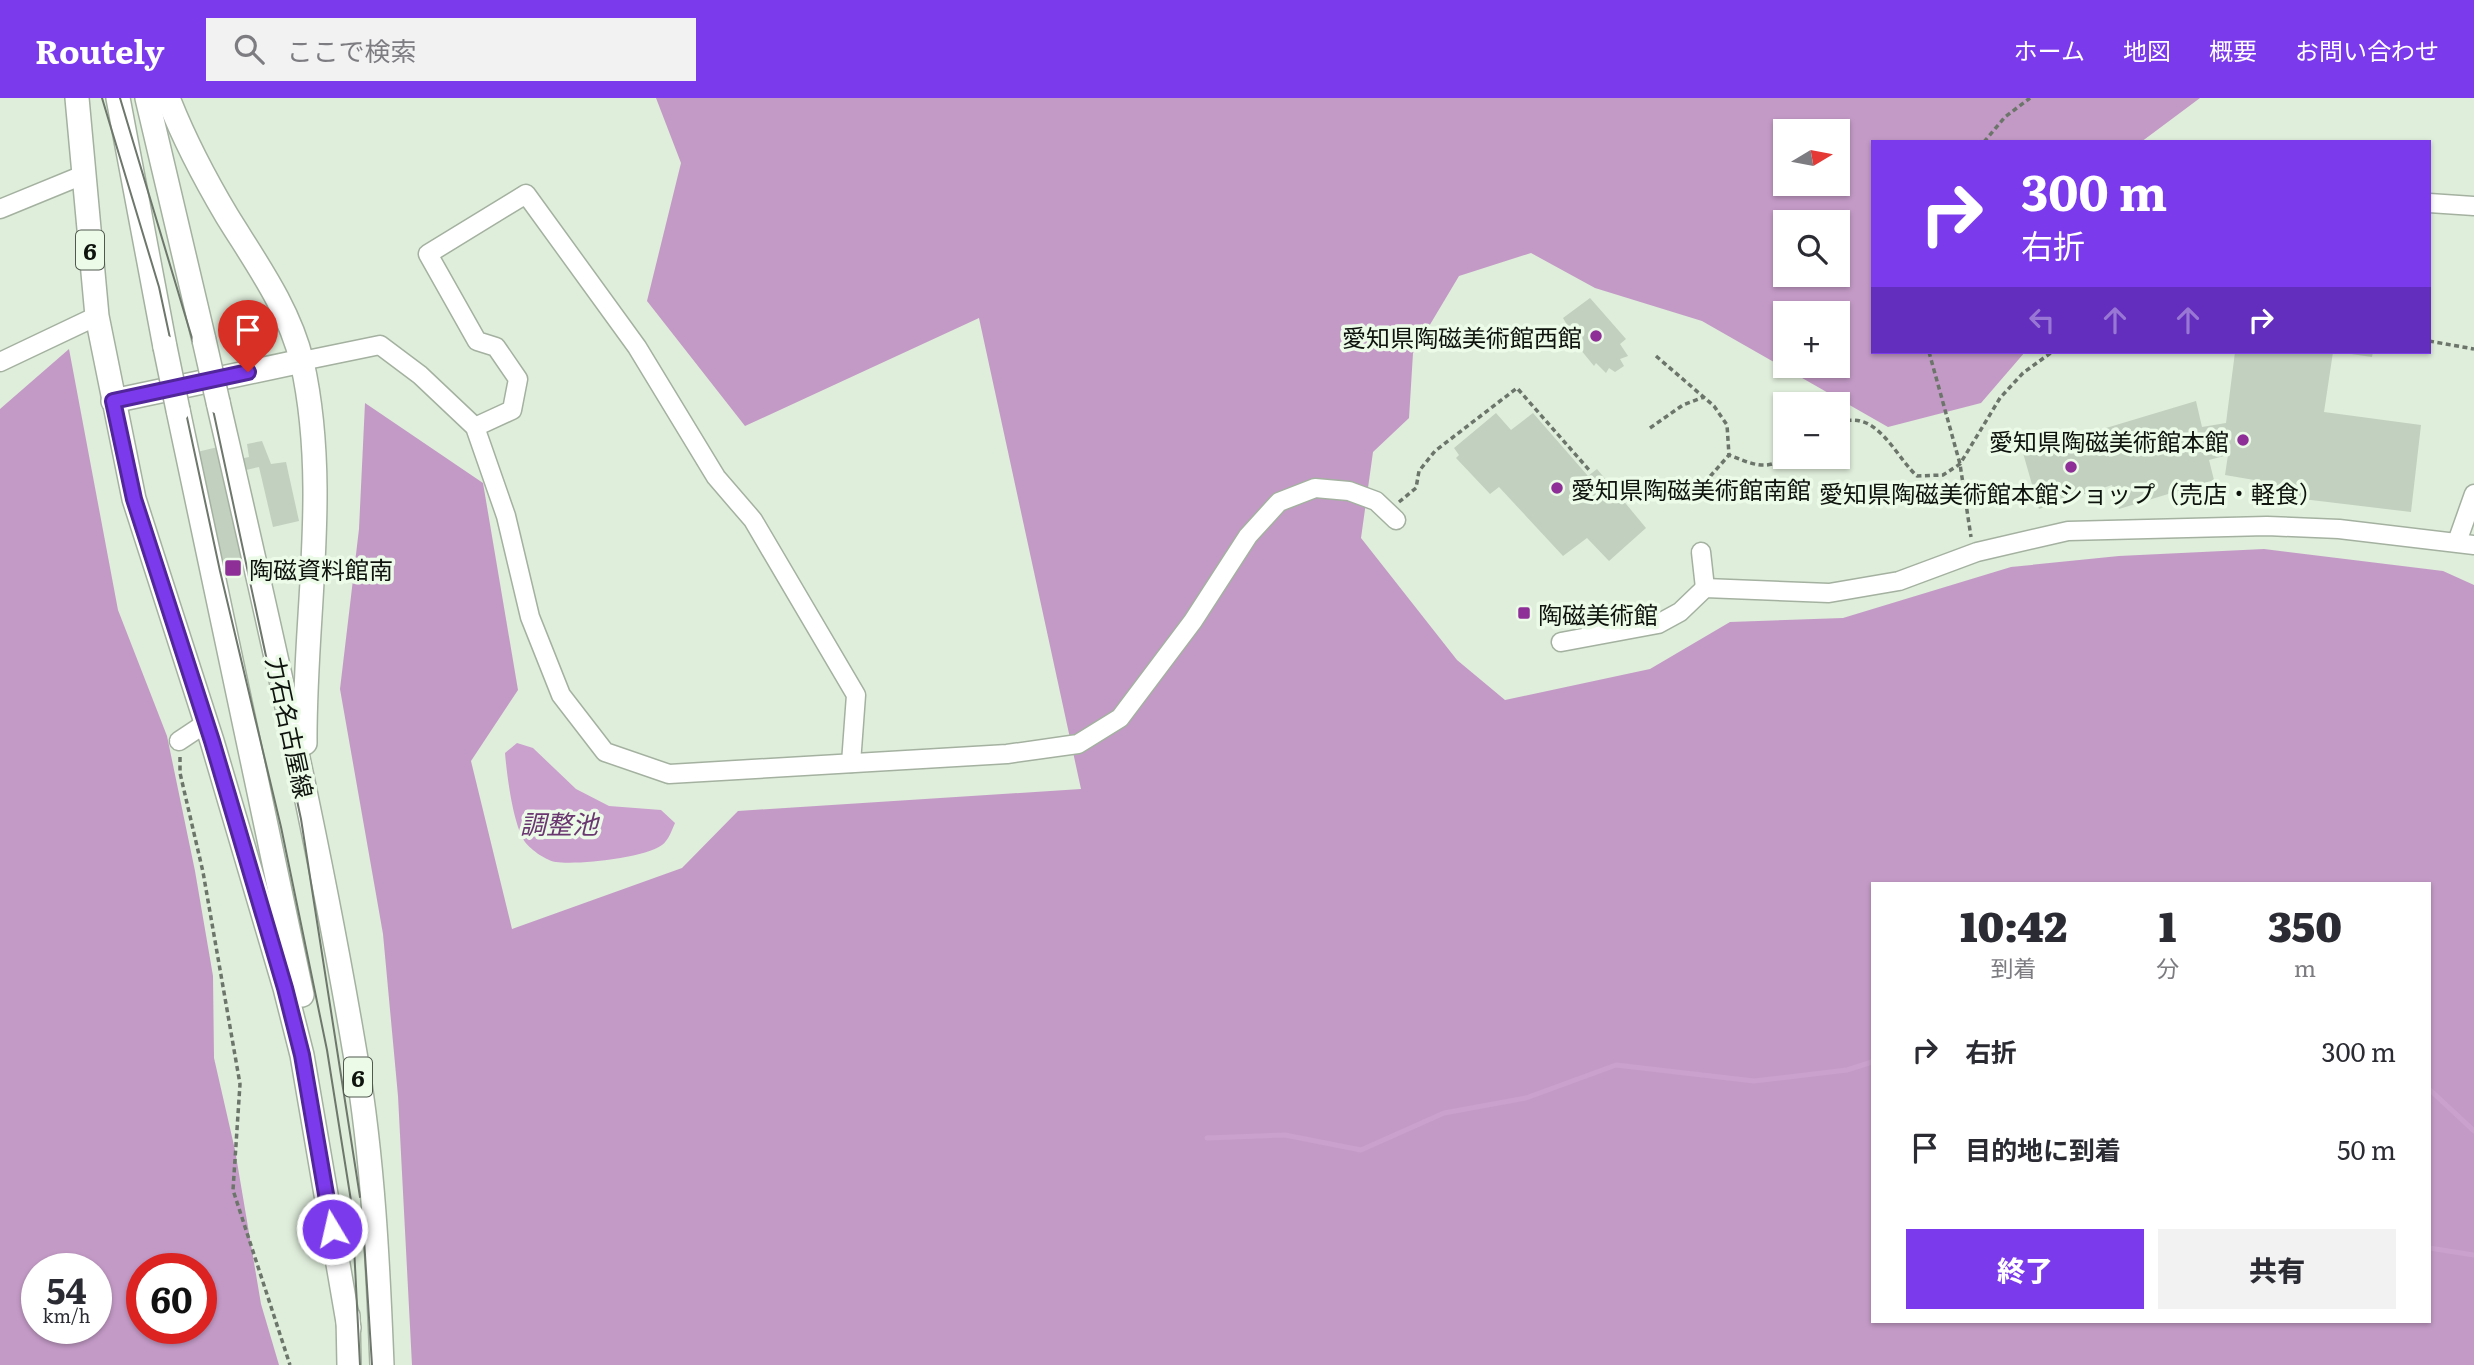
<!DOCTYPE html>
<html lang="ja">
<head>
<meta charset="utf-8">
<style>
  body { margin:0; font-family:Literata,"Noto Sans JP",serif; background:#f2f2f3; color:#2b2b33; height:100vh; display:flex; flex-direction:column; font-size:26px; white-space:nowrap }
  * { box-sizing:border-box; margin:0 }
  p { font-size:23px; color:#7c7c81 }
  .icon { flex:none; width:38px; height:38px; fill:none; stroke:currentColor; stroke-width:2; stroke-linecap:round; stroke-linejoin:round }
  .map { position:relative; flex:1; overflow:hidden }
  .panel { position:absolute; left:1871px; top:784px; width:560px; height:441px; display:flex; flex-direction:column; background:#fff; border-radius:0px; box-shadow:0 2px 5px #0004 }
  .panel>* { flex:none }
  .banner { position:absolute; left:1871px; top:42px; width:560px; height:214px; border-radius:0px; box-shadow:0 2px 5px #0004; background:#7c3aed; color:#fff; overflow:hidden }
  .needle { width:46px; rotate:80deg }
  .buttons { position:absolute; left:1773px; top:21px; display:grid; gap:14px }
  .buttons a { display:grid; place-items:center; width:77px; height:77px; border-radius:0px; background:#fff; box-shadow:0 2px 5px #0004; font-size:35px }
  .speed { position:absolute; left:21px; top:1155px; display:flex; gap:14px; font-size:35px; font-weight:700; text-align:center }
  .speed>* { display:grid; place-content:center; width:91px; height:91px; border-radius:50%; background:#fff; box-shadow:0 2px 5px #0004; line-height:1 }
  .speed small { font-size:18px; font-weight:400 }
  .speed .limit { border:10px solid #d22; background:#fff; color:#111 }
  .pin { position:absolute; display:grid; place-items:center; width:60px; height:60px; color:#fff; margin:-72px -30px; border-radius:50% 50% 50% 0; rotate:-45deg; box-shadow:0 0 7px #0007 }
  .pin .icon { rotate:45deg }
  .me { position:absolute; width:77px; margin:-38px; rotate:351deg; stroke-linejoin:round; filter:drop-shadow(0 0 5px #0008) }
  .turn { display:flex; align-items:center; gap:24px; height:147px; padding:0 35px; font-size:32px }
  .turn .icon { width:91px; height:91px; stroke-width:2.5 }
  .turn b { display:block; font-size:49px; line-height:60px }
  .lanes { display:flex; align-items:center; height:66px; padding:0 35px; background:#0003; justify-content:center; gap:35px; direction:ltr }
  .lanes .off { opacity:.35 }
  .eta { display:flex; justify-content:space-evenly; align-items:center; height:119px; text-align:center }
  .eta b { font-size:42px; font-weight:800; line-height:49px }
  .cta { display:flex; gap:14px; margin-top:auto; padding:14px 35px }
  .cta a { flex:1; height:80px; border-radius:0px; background:#7c3aed; color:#fff; font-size:28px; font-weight:800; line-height:80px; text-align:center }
  .cta a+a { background:#f2f2f3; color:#2b2b33 }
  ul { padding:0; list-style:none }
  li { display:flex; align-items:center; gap:21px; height:98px; padding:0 35px }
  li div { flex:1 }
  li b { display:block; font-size:26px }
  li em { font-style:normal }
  header { display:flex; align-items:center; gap:42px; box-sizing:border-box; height:98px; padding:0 35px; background:#7c3aed; color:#fff }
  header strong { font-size:33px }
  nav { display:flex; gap:38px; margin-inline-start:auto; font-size:24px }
  .search { width:490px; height:63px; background:#f2f2f3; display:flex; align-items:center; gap:18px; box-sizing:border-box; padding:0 24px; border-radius:0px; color:#7c7c81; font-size:26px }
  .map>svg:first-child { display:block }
  .forest { fill:#c39ac6; fill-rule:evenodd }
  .water { fill:#caa0cd }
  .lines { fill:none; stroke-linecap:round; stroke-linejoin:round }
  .stream { stroke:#caa0cd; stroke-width:5 }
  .building { fill:#c2d0bf }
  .minor-casing { stroke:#a4b1a0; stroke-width:21 }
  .major-casing { stroke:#a4b1a0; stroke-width:26 }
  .path { stroke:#6c756a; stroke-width:3.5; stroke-dasharray:5 3.5; stroke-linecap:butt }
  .minor { stroke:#fff; stroke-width:18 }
  .major { stroke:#fff; stroke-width:23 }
  .tram { stroke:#6d776b; stroke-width:2 }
  .major-bridge-casing { stroke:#a4b1a0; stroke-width:26; stroke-linecap:butt }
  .major-bridge { stroke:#fff; stroke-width:23 }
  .route-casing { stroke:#51269a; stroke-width:18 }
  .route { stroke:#7c3aed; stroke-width:12 }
  .poi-dot { fill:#8e2f98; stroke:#ecfbe8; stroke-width:2.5 }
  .labels { text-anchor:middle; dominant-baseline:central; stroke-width:7; stroke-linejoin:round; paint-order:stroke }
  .shield { fill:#ecfbe8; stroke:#51594f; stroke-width:2 }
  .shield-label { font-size:23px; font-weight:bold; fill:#0e130d }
  .poi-label { font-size:24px; fill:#0e130d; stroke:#ecfbe8; text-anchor:start }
  .street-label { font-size:24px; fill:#0e130d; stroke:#ecfbe8 }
  .water-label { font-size:26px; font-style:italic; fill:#6b3770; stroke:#ecfbe8 }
</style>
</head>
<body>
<header>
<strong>Routely</strong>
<div class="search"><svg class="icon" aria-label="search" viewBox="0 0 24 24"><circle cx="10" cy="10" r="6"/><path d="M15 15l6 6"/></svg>ここで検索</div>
<nav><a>ホーム</a><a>地図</a><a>概要</a><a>お問い合わせ</a></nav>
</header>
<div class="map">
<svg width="2474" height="1267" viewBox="0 0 2474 1267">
  <rect width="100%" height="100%" fill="#dfeddb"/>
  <g class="forest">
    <path d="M 656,0 L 2200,0 L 2141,44 L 1872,44 L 1872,254 L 2025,254 L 1981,305 L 1888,329 L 1702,223 L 1595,190 L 1531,155 L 1459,178 L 1413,255 L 1409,320 L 1373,354 L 1361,440 L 1457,562 L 1505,602 L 1650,571 L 1730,524 L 1843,520 L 2011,469 L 2119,458 L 2264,451 L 2443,473 L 2474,487 L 2474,1267 L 412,1267 L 398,998 L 383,836 L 340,591 L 359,431 L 365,305 L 483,385 L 518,592 L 471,663 L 512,831 L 682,770 L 738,713 L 1081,691 L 979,220 L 745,328 L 647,203 L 681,65 ZM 1785,33 L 1838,33 L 1838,86 L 1785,86 ZM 1785,124 L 1838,124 L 1838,177 L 1785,177 ZM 1785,215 L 1838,215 L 1838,268 L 1785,268 ZM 1872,786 L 2429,786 L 2429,1223 L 1872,1223 Z"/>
    <path d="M 69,251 L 118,512 L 167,638 L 195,773 L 213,878 L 214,960 L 235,1052 L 261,1206 L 279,1267 L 0,1267 L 0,311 ZM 37,1171 L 96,1171 L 96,1230 L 37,1230 ZM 142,1171 L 201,1171 L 201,1230 L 142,1230 Z"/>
  </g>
  <path class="water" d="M 517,645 L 533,650 L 576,691 L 609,708 L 661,712 L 675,725 C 672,732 668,743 662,747 C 644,760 578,767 556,764 C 547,763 531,752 525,744 C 513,726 507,678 505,655 Z"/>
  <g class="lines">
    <g class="stream">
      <path d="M 2429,991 L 2474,1033"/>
      <path d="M 1207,1040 L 1285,1037 L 1361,1052 L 1444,1015 L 1526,1000 L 1616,967 L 1754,983 L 1847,972 L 1872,964"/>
      <path d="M 2429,1150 L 2474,1157"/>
    </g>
  </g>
  <g class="building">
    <path d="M 1590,200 L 1626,241 L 1620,246 L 1628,258 L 1620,261 L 1624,268 L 1615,274 L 1609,270 L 1606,275 L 1596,265 L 1594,268 L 1567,235 L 1570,232 L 1563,220 Z"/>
    <path d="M 2235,254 L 2333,254 L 2324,314 L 2421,327 L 2411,414 L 2261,396 L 2260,383 L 2225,377 L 2228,357 L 2209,362 L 2214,382 L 2119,411 L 2112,387 L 2039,411 L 2023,355 L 2196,303 L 2202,329 L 2226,325 Z"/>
    <path d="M 2337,254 L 2373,254 L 2372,259 Z"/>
    <path d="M 1496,315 L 1511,332 L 1533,315 L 1588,378 L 1597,371 L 1646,430 L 1609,463 L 1587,440 L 1563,458 L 1499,389 L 1490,396 L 1456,360 L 1459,357 L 1454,350 Z"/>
    <path d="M 262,343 L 271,366 L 286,364 L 299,423 L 273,429 L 259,369 L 223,377 L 243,460 L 222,465 L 197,354 L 218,349 L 221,365 L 249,359 L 247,346 Z"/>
  </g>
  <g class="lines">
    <g class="minor-casing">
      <g id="minor">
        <path d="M 2429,105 L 2474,108"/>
        <path d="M 0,111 L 83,77"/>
        <path d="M 302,263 L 380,247 L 420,277 L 475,329 L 506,418 L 530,519 L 561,597 L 605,654 L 669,676 L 1007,656 L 1078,646 L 1120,620 L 1193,523 L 1248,438 L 1279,404 L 1315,390 L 1349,393 L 1376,403 L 1396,422"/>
        <path d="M 0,264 L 97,218"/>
        <path d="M 475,329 L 512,312 L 518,281 L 496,249 L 477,243 L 428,156 L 526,96 L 637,249 L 716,379 L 753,422 L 856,597 L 851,665"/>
        <path d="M 2457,444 L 2474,396"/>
        <path d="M 1701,454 L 1705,490"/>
        <path d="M 1561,544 L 1658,526 L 1680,514 L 1705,490 L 1829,495 L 1899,483 L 1977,454 L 2068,433 L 2267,428 L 2339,431 L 2474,447"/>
        <path d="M 179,643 L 206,625"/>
      </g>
    </g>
    <g class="major-casing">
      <g id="major">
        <path d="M 77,0 L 97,218 L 134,401 L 212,643 L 285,890 L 302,957 L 349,1230"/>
        <path d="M 118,0 L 165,249"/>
        <path d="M 147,0 L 204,242"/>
        <path d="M 168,0 C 184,41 205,81 227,118 C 256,165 289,210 302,264 C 330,389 304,519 305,645"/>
        <path d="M 113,303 L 302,263"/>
        <path d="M 218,304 C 268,522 319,740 356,961 C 373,1062 378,1165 382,1267"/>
        <path d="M 178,312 L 302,897"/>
        <path d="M 348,1218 L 349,1267"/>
      </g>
    </g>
    <g class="path">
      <path d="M 1984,44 L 2005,19 L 2030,0"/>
      <path d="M 2429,243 L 2474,251"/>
      <path d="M 1929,254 L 1960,366 L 1971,439"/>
      <path d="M 1656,258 L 1714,308 L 1727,327 L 1729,357"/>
      <path d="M 1838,323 C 1844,323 1854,321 1860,323 C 1884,328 1900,363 1917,378 L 1943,377 L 1960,366 L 2000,300 L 2023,275 L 2052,254"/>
      <path d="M 1650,330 L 1683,307 L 1704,299"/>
      <path d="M 1699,391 L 1729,357 C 1750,365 1766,374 1786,359"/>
      <path d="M 1399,404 L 1416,390 L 1419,373 L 1435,353 L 1517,290 L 1590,373"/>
      <path d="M 180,659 L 180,675 L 203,774 L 240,986 L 233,1092 L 290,1267"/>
    </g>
    <use href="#minor" class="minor"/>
    <use href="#major" class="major"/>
    <g class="tram">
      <path d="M 102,0 L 159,189 L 220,473 L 281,729 L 327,952 L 352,1109 L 360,1267"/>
      <path d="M 120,0 L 212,307 L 301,721 L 360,1099"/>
      <path d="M 364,1141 L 372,1267"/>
    </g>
    <g class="major-bridge-casing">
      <g id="major-bridge">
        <path d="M 204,242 L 218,304"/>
        <path d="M 165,249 L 178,312"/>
      </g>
    </g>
    <use href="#major-bridge" class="major-bridge"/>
  </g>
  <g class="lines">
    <g class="route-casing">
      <path id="route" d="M 248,274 L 113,303 L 134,401 L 212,643 L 285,890 L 302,957 L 332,1131"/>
    </g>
    <use href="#route" class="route"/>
  </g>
  <g class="poi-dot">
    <circle cx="1596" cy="238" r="7"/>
    <circle cx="2243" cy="342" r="7"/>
    <circle cx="2071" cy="369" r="7"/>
    <circle cx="1557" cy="390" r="7"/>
    <rect x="224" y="461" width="18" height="18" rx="3.5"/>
    <rect x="1517" y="508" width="14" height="14" rx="3.5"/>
  </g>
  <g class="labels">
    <g class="shield">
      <rect x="76" y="132.5" width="28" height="39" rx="5"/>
      <rect x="344" y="959.5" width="28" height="39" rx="5"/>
    </g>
    <g class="shield-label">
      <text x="90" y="152">6</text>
      <text x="358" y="979">6</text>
    </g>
    <g class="poi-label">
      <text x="1582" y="238" text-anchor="end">愛知県陶磁美術館西館</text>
      <text x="2229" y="342" text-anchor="end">愛知県陶磁美術館本館</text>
      <text x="1571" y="390">愛知県陶磁美術館南館</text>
      <text x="2071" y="394" text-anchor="middle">愛知県陶磁美術館本館ショップ（売店・軽食）</text>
      <text x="249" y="470">陶磁資料館南</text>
      <text x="1538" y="515">陶磁美術館</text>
    </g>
    <g class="street-label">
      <text transform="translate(291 629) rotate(78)">力石名古屋線</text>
    </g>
    <g class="water-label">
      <text x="559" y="724">調整池</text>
    </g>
  </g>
</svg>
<div class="buttons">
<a><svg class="needle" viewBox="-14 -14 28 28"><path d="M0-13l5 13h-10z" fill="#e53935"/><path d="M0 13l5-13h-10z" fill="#7c7c81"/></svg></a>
<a><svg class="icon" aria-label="search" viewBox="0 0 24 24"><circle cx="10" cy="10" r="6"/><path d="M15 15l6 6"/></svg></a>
<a>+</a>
<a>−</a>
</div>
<div class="speed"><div>54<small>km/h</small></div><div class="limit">60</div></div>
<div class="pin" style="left:248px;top:274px;background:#d93025"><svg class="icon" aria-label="arrive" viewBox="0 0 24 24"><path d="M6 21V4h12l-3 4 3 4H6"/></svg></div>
<svg class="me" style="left:332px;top:1131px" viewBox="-20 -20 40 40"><circle r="17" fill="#7c3aed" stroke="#fff" stroke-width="3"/><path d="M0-11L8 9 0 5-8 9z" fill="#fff"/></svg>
<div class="banner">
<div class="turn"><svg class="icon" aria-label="right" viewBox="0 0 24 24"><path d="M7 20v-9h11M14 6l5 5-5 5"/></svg><div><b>300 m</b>右折</div></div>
<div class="lanes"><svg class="icon off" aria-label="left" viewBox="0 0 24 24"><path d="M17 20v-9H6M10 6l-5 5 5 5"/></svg><svg class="icon off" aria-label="ahead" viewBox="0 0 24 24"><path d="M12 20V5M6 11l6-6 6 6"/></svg><svg class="icon off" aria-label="ahead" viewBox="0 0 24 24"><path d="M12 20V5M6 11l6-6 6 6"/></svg><svg class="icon" aria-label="right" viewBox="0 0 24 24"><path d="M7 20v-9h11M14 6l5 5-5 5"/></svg></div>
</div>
<section class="panel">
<div class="eta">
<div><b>10:42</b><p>到着</p></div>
<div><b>1</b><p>分</p></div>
<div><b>350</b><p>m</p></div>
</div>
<ul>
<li><svg class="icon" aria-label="right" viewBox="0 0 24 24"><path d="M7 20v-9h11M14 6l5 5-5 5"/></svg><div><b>右折</b></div><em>300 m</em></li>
<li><svg class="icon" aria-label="arrive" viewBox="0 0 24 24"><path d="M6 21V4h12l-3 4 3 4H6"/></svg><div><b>目的地に到着</b></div><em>50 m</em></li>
</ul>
<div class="cta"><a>終了</a><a>共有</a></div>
</section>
</div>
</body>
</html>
